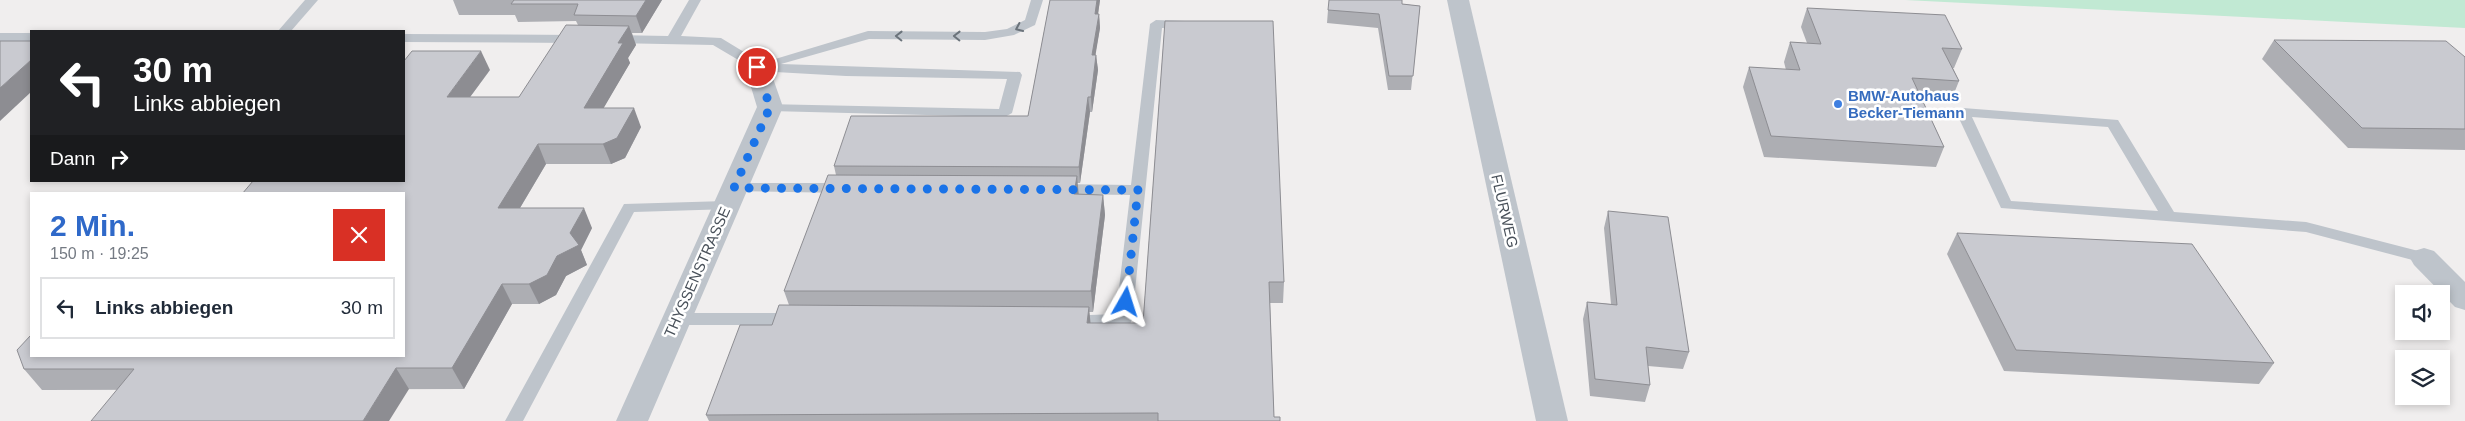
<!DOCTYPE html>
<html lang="de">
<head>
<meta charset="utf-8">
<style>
  body { margin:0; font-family:Helvetica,sans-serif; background:#f6f6f7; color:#1f2937; height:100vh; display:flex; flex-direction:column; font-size:19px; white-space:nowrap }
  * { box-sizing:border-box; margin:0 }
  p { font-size:16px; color:#747a83 }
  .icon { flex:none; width:28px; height:28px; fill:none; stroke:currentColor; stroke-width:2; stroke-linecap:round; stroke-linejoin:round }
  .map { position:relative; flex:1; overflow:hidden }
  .sheet { position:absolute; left:30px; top:192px; width:375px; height:165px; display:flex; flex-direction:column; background:#fff; border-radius:0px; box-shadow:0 2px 8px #0003 }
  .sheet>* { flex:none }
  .banner { position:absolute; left:30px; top:30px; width:375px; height:152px; border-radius:0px; box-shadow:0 2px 8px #0003; background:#202124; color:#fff; overflow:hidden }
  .tools { position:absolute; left:2395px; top:285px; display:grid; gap:10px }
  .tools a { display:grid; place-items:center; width:55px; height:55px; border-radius:0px; background:#fff; box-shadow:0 2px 8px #0003; font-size:25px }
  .pin { position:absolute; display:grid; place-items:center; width:42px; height:42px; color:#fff; margin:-21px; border:2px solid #fff; border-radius:50%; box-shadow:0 1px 5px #0007 }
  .me { position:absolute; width:55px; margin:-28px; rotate:6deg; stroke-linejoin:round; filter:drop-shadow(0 0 4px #0008) }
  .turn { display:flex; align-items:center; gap:18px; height:105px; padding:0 20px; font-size:22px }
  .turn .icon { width:65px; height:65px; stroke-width:2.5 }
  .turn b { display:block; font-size:35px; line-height:42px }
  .then { display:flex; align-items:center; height:48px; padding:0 20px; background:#0003; gap:10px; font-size:19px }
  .round { display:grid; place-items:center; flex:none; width:52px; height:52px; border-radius:0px; background:#f6f6f7 }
  .overview { display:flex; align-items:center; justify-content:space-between; height:85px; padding:0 20px }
  h1 { font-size:30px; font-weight:800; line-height:38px; color:#2f69c9 }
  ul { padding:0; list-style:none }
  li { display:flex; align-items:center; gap:15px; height:62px; margin:0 10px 8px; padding:0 10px; border:2px solid #e0e1e3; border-radius:0px }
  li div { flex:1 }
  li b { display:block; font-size:19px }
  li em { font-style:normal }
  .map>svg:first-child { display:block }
  .green { fill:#c1e9d3 }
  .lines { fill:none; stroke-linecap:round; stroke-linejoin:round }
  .service { fill:#bec4cb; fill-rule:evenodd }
  .minor { fill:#bec4cb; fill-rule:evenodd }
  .wall { fill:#adaeb3 }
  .shaded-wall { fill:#8d8d92 }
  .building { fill:#c9cad0; stroke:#8d8d92 }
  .oneway { stroke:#6b737b }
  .route { stroke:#1a73e8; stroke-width:9; stroke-dasharray:0 16.2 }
  .shop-dot { fill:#3f7fe0; stroke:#fff; stroke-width:2 }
  .labels { text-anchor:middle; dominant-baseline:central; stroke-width:5; stroke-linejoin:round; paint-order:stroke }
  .shop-label { font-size:15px; font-weight:bold; fill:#366cbe; stroke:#fff; text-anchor:start }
  .street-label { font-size:15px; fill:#485059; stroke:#fff }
</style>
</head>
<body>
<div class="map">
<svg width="2465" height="421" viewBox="0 0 2465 421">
  <rect width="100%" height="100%" fill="#f0eeee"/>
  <path class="green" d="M 1905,0 L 2465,0 L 2465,28 Z"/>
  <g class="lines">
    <g class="service">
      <path d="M 305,0 L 318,0 L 291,31 L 278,31 Z"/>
      <path d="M 689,0 L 701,0 L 681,36 L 721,38 L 762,63 L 868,31 L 985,32 L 1007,29 L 1025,20 L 1031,0 L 1043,0 L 1035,25 L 1014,35 L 985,40 L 869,39 L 781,64 L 1020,72 L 1022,75 L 1012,113 L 1005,117 L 770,111 L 763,107 L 765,104 L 999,109 L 1007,79 L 846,76 L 757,71 L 713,45 L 613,43 L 607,39 L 613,35 L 668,36 Z"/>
      <path d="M 1156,20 L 1185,21 L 1191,25 L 1185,29 L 1162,28 L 1132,320 L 1130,324 L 1124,326 L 1070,326 L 1064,324 L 1062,320 L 1064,316 L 1116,314 L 1130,195 L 1058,194 L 1051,189 L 1058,184 L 1131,185 L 1150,24 Z"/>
      <rect x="0" y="33" width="31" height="8"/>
      <path d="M 404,34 L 577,35 L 583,39 L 577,43 L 404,42 Z"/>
      <path d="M 1963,108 L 2118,120 L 2174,212 L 2306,222 L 2430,254 L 2432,258 L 2430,262 L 2424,263 L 2306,232 L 2001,208 L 1956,112 ZM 1972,117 L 2108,127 L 2158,211 L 2011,201 Z"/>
      <path d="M 734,183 L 843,183 L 850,188 L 843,193 L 729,191 L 727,188 Z"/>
      <path d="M 726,201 L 731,203 L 733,206 L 731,209 L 634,212 L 523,421 L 505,421 L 624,204 Z"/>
      <path d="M 676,313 L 795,313 L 801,315 L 803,319 L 801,323 L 795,325 L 676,325 L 670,323 L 668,319 L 670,315 Z"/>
    </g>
    <g class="minor">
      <path d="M 1447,0 L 1469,0 L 1568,421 L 1536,421 Z"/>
      <path d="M 757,60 L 766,62 L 769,67 L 783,107 L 648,421 L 616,421 L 757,107 L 745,67 L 748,62 Z"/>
      <path d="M 2424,248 L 2434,251 L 2465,282 L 2465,310 L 2455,307 L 2414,265 L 2410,258 L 2414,251 Z"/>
    </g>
  </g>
  <g class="wall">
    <path d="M 453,0 L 662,0 L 642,33 L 632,33 L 636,45 L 628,58 L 630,63 L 603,108 L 641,127 L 625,158 L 611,164 L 546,164 L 520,208 L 592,228 L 581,250 L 587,265 L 566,276 L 556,295 L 539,304 L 512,304 L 464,389 L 42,390 L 24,369 L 404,181 L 490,70 L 470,97 L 519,97 L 578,25 L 576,21 L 518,22 L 515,15 L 459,15 Z"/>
    <path d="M 1050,0 L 1100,0 L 1098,14 L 1099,14 L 1100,28 L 1095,55 L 1096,55 L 1098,70 L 1092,112 L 1090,112 L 1080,183 L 1077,183 L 1078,194 L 1103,195 L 1105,215 L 1093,312 L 1089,312 L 1090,323 L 1143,323 L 1165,21 L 1284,282 L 1283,303 L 1270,303 L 1274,417 L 1280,421 L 709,421 L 706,415 L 772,325 L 789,305 L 784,291 L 836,175 L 834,166 L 1028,116 Z"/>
    <path d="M 1402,4 L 1420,6 L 1411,90 L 1388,90 L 1378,28 L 1327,23 L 1328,10 Z"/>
    <path d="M 1807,8 L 1962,49 L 1954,68 L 1953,68 L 1959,81 L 1951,101 L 1922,99 L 1944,147 L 1936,167 L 1764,157 L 1743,87 L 1749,67 L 1786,70 L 1784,62 L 1790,42 L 1807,43 L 1801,27 Z"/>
    <path d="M 2274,40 L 2465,57 L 2465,150 L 2348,148 L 2262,59 Z"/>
    <path d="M 1608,211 L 1689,352 L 1683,369 L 1648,366 L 1650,385 L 1645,402 L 1590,396 L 1583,319 L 1587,302 L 1611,304 L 1604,228 Z"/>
    <path d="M 1957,233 L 2274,363 L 2259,384 L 2004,371 L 1947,254 Z"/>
  </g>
  <g class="shaded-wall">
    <path d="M 646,0 L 662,0 L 642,33 L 636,16 Z"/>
    <path d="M 1097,0 L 1100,0 L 1096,28 L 1095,14 Z"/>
    <path d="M 1099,14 L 1100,28 L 1093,70 L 1092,55 Z"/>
    <path d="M 629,26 L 636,45 L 628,58 L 630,63 L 592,128 L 584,108 L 618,43 Z"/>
    <path d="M 481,51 L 490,70 L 456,116 L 447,97 Z"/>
    <path d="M 1096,55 L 1098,70 L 1092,112 L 1091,97 Z"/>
    <path d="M 31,60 L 31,92 L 0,121 L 0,88 Z"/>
    <path d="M 1088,97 L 1090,112 L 1080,183 L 1079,167 Z"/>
    <path d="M 634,108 L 641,127 L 625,158 L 611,164 L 603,144 Z"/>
    <path d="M 538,144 L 546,164 L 508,228 L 498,208 Z"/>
    <path d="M 1077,176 L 1079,197 L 1074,194 Z"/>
    <path d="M 1103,195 L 1105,215 L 1093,312 L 1091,291 Z"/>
    <path d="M 584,208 L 592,228 L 581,250 L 587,265 L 566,276 L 556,295 L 539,304 L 529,284 L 570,233 Z"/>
    <path d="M 502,284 L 512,304 L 464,389 L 452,368 Z"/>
    <path d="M 1089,307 L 1091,328 L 1087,323 Z"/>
    <path d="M 396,368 L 409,389 L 389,421 L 363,421 Z"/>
  </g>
  <g class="building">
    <path d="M 514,0 L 646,0 L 636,16 L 574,15 L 578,4 L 511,4 Z"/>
    <path d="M 1050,0 L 1097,0 L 1095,14 L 1099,14 L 1092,55 L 1096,55 L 1091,97 L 1088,97 L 1079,167 L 834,166 L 851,116 L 1028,116 Z"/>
    <path d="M 1329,0 L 1402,0 L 1402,4 L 1420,6 L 1413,76 L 1389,76 L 1379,14 L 1328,10 Z"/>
    <path d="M 1807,8 L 1945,15 L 1962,49 L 1942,48 L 1959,81 L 1912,78 L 1944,147 L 1771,136 L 1749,67 L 1800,70 L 1790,42 L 1821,44 Z"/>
    <path d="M 1165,21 L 1273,21 L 1284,282 L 1269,282 L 1274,417 L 1280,417 L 1280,421 L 1158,421 L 1158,413 L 706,415 L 740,325 L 772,325 L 779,305 L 1089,307 L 1087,323 L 1143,323 Z"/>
    <path d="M 566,25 L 629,26 L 618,43 L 623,43 L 584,108 L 634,108 L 617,138 L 603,144 L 538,144 L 498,208 L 584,208 L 570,233 L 579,245 L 557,256 L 547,275 L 529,284 L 502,284 L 452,368 L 396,368 L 363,421 L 91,421 L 134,369 L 24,369 L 17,350 L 31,335 L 31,356 L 404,356 L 404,194 L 242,194 L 253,181 L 404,181 L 404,61 L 412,51 L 481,51 L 447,97 L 519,97 Z"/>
    <path d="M 2274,40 L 2446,41 L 2465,57 L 2465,129 L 2362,128 Z"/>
    <path d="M 0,41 L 31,41 L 31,60 L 0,88 Z"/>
    <path d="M 828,175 L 1077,176 L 1074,194 L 1103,195 L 1091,291 L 784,291 Z"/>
    <path d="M 1608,211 L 1668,217 L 1689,352 L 1646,347 L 1650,385 L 1595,379 L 1587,302 L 1617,305 Z"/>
    <path d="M 1957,233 L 2192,244 L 2274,363 L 2016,350 Z"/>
  </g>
  <defs><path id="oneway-chevron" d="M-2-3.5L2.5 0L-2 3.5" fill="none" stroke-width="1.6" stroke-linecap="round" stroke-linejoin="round" transform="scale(1.25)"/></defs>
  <g class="oneway">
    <use href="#oneway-chevron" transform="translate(1019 28) rotate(155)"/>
    <use href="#oneway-chevron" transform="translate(899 36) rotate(-179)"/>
    <use href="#oneway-chevron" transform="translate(957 36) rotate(-179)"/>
  </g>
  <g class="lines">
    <path class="route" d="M 757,67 L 770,107 L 734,188 L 1138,190 L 1126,302"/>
  </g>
  <circle class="shop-dot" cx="1838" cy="104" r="5"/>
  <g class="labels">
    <g class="shop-label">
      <text x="1848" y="95">BMW-Autohaus<tspan x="1848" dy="17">Becker-Tiemann</tspan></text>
    </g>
    <g class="street-label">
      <text transform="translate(1505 211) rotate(77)">FLURWEG</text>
      <text transform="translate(697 272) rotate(-66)">THYSSENSTRASSE</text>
    </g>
  </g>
</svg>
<div class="tools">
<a><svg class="icon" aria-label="sound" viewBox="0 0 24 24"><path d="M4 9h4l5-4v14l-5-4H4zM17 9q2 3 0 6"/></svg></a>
<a><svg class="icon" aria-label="layers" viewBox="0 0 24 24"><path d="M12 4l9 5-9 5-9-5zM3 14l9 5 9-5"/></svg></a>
</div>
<div class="pin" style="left:757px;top:67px;background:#d93025"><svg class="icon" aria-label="arrive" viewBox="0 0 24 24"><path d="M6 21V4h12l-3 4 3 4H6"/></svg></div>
<svg class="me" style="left:1126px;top:302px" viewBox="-20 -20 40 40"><path d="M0-17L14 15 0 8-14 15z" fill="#1a73e8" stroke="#fff" stroke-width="4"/></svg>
<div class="banner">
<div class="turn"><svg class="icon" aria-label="left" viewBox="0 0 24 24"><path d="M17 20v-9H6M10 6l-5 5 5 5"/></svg><div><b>30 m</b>Links abbiegen</div></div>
<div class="then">Dann<svg class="icon" aria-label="right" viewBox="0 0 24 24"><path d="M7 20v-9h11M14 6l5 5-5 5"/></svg></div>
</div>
<section class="sheet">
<div class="overview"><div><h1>2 Min.</h1><p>150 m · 19:25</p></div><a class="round" style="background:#d93025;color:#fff"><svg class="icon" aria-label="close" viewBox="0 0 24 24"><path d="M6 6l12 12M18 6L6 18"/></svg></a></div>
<ul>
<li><svg class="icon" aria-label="left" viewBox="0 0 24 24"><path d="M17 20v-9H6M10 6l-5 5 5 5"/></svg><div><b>Links abbiegen</b></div><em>30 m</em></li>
</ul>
</section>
</div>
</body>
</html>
